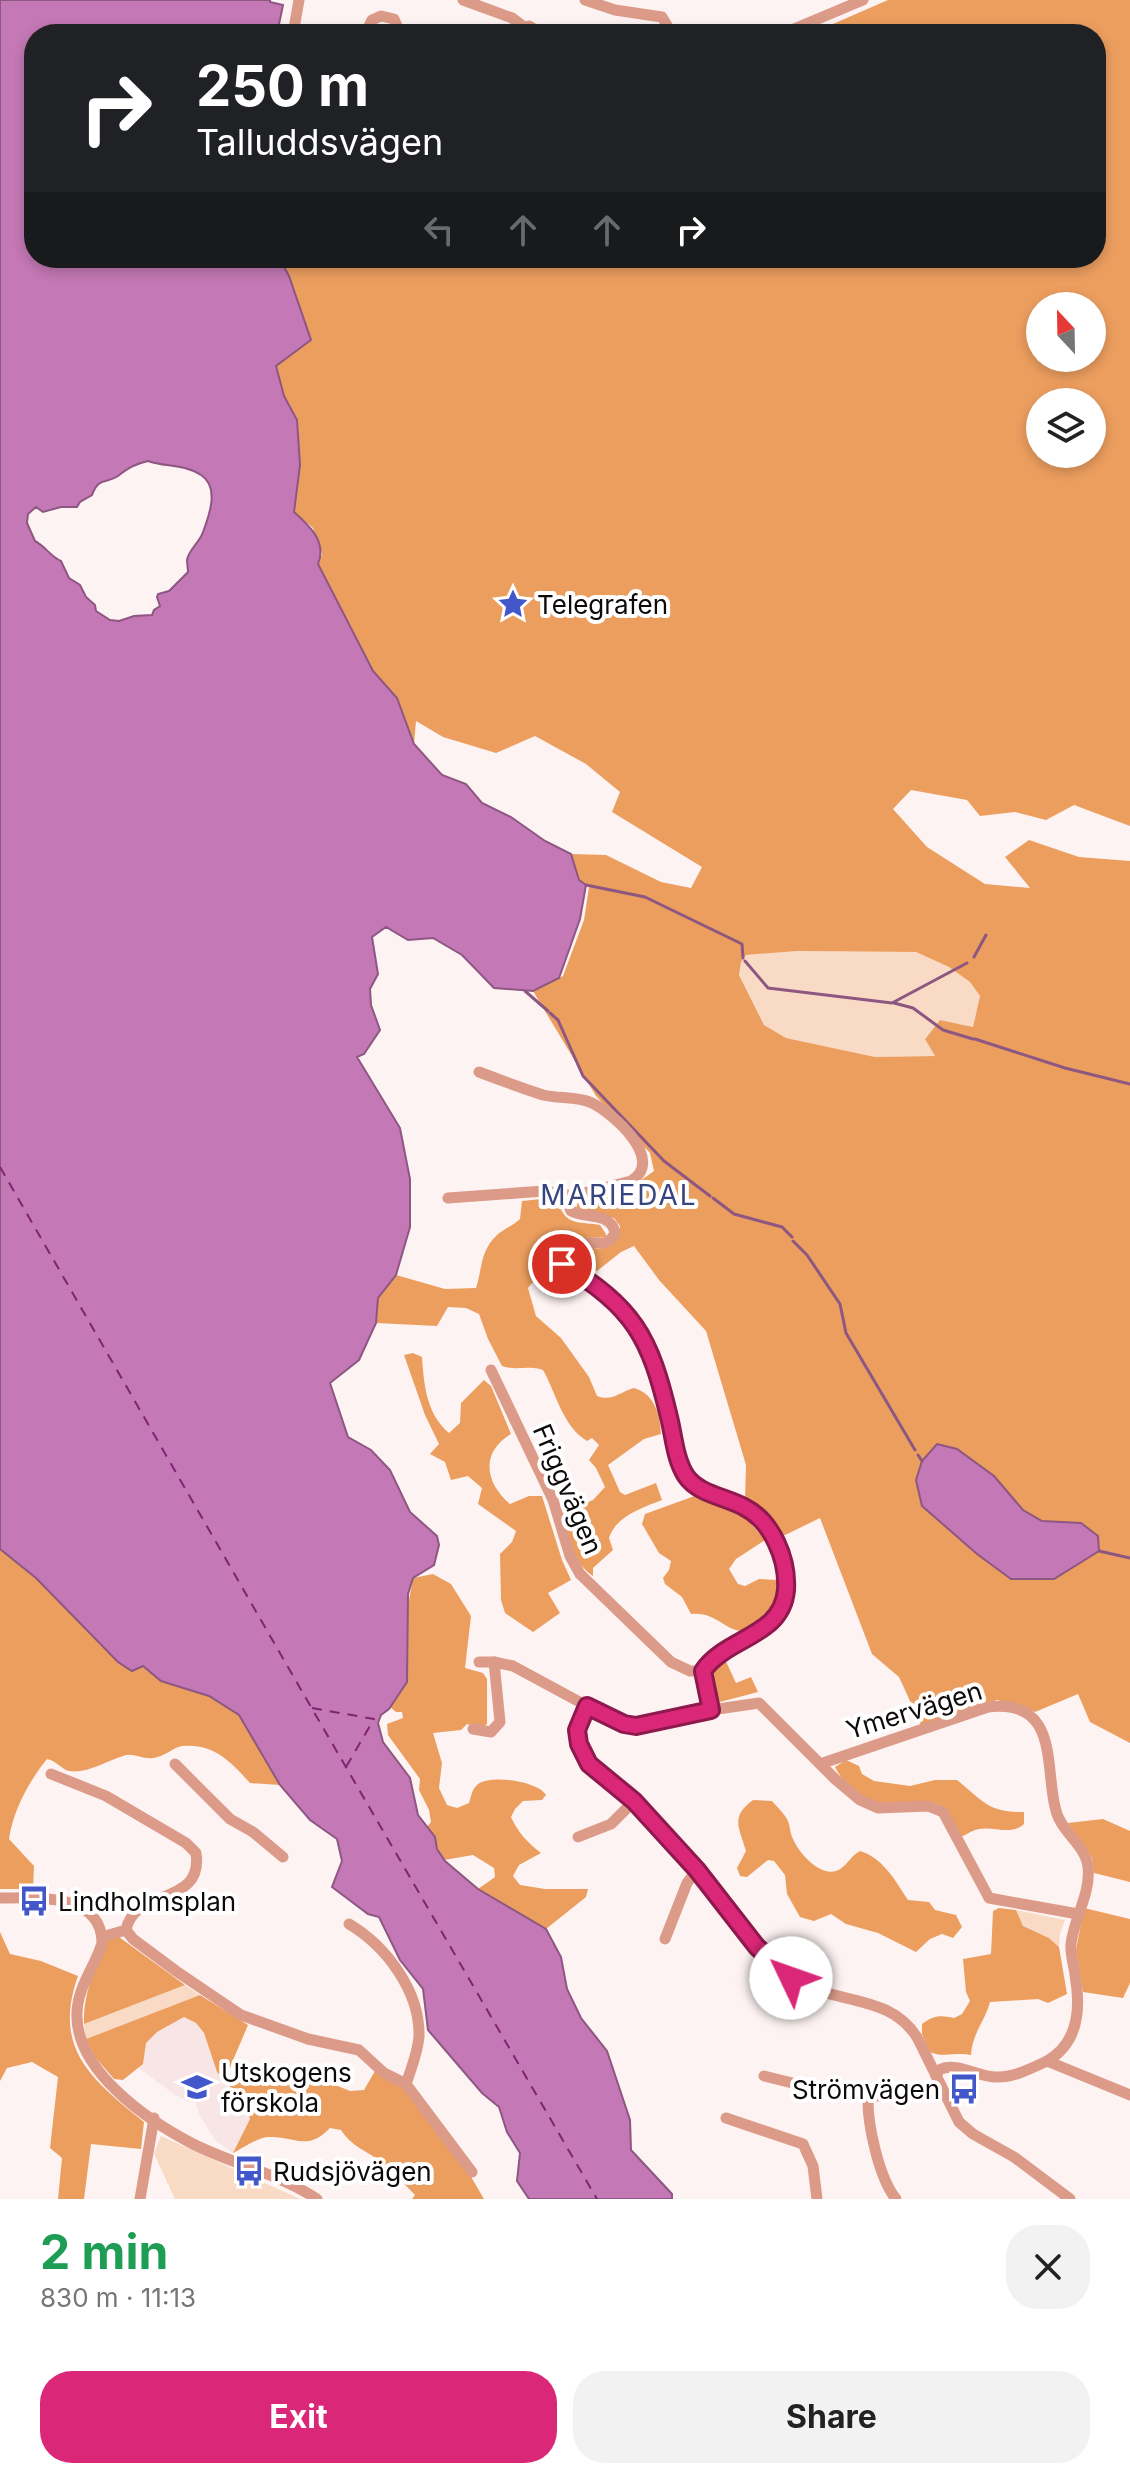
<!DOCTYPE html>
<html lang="en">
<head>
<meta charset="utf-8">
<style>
  body { margin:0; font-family:Inter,sans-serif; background:#f2f2f2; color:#222; height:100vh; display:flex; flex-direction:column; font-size:30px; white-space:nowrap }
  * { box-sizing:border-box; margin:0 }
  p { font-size:26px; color:#767676 }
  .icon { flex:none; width:44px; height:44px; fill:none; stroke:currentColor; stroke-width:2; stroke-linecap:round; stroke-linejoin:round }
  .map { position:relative; height:2199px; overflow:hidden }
  .side { display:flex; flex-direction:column; background:#fff; flex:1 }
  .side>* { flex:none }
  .top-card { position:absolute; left:24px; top:24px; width:1082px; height:244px; border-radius:32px; box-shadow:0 4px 12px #0003; background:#202124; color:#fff; overflow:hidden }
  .needle { width:52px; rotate:338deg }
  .controls { position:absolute; left:1026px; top:292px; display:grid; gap:16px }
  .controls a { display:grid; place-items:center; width:80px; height:80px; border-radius:50%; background:#fff; box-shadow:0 4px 12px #0003; font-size:40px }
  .pin { position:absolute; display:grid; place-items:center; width:68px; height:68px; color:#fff; margin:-34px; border:4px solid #fff; border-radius:50%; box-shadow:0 2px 8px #0007 }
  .me { position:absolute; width:88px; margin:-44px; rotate:312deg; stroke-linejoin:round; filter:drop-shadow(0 0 6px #0008) }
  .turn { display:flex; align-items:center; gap:28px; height:168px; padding:0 40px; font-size:36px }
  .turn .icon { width:104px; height:104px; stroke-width:2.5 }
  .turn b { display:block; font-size:56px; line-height:68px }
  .lanes { display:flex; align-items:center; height:76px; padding:0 40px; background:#0003; justify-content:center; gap:40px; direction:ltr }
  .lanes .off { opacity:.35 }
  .round { display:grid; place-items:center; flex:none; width:84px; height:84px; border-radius:32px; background:#f2f2f2 }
  .overview { display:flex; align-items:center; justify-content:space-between; height:136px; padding:0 40px }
  h1 { font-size:48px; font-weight:700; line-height:60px; color:#1e9e55 }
  .button { display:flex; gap:16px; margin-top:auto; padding:16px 40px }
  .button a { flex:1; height:92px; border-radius:32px; background:#db2777; color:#fff; font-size:32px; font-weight:700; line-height:92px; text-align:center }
  .button a+a { background:#f2f2f2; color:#222 }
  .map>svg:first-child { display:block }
  .built { fill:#f8e5e6 }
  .green { fill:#f9dac4 }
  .forest { fill:#ec9e5f; fill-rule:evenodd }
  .water { fill:#c478b5; stroke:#8d5782; stroke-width:2; fill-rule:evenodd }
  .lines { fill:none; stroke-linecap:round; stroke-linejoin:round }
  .stream { stroke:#8d5782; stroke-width:3 }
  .ferry { stroke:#7e2471; stroke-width:2; stroke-dasharray:10 8; stroke-linecap:butt }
  .minor { stroke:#dc9b88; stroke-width:11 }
  .route-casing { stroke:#8e194d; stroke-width:20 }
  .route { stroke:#db2777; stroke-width:14 }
  .labels { text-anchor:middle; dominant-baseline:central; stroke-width:8; stroke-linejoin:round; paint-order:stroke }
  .poi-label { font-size:26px; fill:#0e0a0a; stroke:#fff; text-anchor:start }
  .street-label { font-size:26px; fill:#0e0a0a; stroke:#fff }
  .neighbourhood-label { font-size:28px; letter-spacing:2px; fill:#36447f; stroke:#fff }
</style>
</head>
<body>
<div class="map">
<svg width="1130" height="2199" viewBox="0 0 1130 2199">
  <rect width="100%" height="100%" fill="#fef3f3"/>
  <path class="built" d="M 184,2017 L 196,2023 L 204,2033 L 217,2072 L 246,2105 L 250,2119 L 233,2153 L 216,2141 L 200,2116 L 195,2102 L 189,2102 L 174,2094 L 137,2067 L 143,2064 L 146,2043 L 157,2032 Z"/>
  <g class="green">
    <path d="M 797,951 L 916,952 L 949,967 L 970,982 L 980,996 L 973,1027 L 940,1020 L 925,1038 L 935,1056 L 875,1057 L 786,1038 L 764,1025 L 739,975 L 741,962 L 746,955 Z"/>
    <path d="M 1016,1910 L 1065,1920 L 1060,1933 L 1059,1947 L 1049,1938 L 1023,1926 Z"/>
    <path d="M 185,1985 L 200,1995 L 86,2039 L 84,2024 Z"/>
    <path d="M 161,2136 L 300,2199 L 175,2199 L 154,2154 Z"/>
  </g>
  <g class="forest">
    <path d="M 888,0 L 1130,0 L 1130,826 L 1074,805 L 1046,820 L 1015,812 L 980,816 L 967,800 L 911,790 L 893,809 L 927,847 L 985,884 L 1030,888 L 1005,857 L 1029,840 L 1079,857 L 1130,861 L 1130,1743 L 1090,1722 L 1078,1694 L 1035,1712 L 1025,1707 L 997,1700 L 921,1725 L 899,1677 L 872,1654 L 820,1518 L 779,1538 L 766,1516 L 745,1501 L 746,1465 L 706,1331 L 659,1280 L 634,1246 L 621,1252 L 597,1271 L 569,1255 L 569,1248 C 592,1245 616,1259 620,1226 L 614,1218 L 576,1208 L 579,1199 L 640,1181 L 654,1171 L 650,1153 L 596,1096 L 533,991 L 563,976 L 584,920 L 589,887 L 579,880 L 571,854 L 606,855 L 661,882 L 691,888 L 702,867 L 612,812 L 620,792 L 586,764 L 535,736 L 496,753 L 443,737 L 416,721 L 414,744 L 397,698 L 373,671 L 318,564 L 322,554 L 313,528 L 294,512 L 300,465 L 297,420 L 284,396 L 276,365 L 311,340 L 289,276 L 279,258 L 1096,258 L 1096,34 L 810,34 ZM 1040,306 L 1092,306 L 1092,358 L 1040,358 ZM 1040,402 L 1092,402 L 1092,454 L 1040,454 ZM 797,951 L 916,952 L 949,967 L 970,982 L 980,996 L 973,1027 L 940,1020 L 925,1039 L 935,1056 L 875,1057 L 786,1038 L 764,1025 L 739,975 L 741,962 L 746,955 ZM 937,1444 L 957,1449 L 994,1476 L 1023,1510 L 1042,1521 L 1081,1523 L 1098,1536 L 1011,1579 L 977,1554 L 922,1506 L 922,1461 Z"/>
    <path d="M 551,1198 L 557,1200 C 566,1226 575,1221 600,1225 L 606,1234 L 606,1237 C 581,1239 554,1234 540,1259 L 544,1269 L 528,1288 L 536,1316 L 561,1338 L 589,1377 L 597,1396 C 612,1402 620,1392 634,1388 C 655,1394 660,1415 661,1434 L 644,1439 L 608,1465 L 620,1492 L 625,1495 L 656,1483 L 662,1500 C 642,1508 616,1516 609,1538 L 613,1550 L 593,1568 L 593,1576 C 572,1562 569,1536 562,1513 L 593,1500 L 605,1487 L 596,1468 L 589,1460 L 599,1445 L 592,1438 L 587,1441 C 562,1425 557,1395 543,1370 C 528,1365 516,1371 502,1366 L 488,1339 L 479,1314 L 466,1308 L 448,1307 L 437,1326 L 376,1323 L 378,1298 L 396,1275 L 445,1289 L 476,1288 C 483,1267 479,1252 498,1234 C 505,1228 514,1225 520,1219 L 522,1201 Z"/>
    <path d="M 413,1353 L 422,1357 C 424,1385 426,1413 449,1433 L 460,1423 L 461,1403 L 484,1380 L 491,1386 L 511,1434 C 481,1452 484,1482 510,1504 L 529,1496 L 542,1496 L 562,1560 L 571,1580 L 548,1593 L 560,1613 L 533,1632 L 505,1613 L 501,1600 L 500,1554 L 512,1542 L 516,1531 L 478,1504 L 482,1488 L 468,1476 L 451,1480 L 445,1462 L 430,1454 L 439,1444 L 425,1415 L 404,1355 Z"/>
    <path d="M 700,1494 L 746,1518 L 765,1540 L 736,1559 L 729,1569 L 738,1584 L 745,1586 L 759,1579 L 779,1580 L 773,1614 C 731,1654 727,1610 691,1614 L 682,1597 L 665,1584 L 663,1578 L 669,1570 L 671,1561 L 659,1553 L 642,1524 L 645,1514 Z"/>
    <path d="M 0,1549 L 36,1578 L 118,1662 L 132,1671 L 142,1666 L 161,1681 L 209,1696 L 239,1715 L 280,1785 L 250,1783 C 231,1762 214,1743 182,1746 C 172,1748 164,1757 153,1758 C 143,1760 133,1752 123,1756 C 107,1761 86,1774 69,1771 C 61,1769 57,1761 47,1759 C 29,1781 13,1811 9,1839 L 34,1866 L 33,1889 L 0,1889 Z"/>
    <path d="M 433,1574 L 451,1584 L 471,1616 L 465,1668 L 483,1673 L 487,1679 L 487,1724 L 481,1728 L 467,1724 L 461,1730 L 433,1733 L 442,1763 L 439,1788 L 447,1805 L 457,1808 L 469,1803 C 471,1797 472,1789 477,1785 C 489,1774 538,1781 546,1795 L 542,1800 L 523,1801 L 515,1809 L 511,1817 C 518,1833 529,1844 541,1853 L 519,1865 L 513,1876 L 520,1885 L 545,1889 L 588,1889 L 586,1897 L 546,1929 L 478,1889 L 495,1877 L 494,1868 L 473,1855 L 444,1860 C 436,1848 436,1837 427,1827 L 431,1822 L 429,1810 L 419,1790 L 420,1779 L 388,1735 L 387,1724 L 403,1718 L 402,1712 L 396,1712 L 390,1707 L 407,1682 L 407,1611 L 413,1578 Z"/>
    <path d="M 723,1655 L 736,1683 L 751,1677 L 758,1692 L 716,1703 L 707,1673 Z"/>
    <path d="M 846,1760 L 859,1766 L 862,1774 L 874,1781 L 910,1786 L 935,1780 L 957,1780 C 983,1801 989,1813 1024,1812 L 1024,1824 C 1011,1836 995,1826 979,1829 C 973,1830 967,1834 961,1837 C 955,1827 950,1811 940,1805 C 925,1797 906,1805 890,1805 C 868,1805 844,1786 835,1767 Z"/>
    <path d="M 753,1800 L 772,1801 C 777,1807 784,1813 788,1821 C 790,1826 790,1833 793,1839 C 799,1853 819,1876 836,1871 C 846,1868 850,1856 860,1851 C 883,1858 895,1880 908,1900 L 929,1902 L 935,1910 L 956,1915 L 962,1927 L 953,1938 L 942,1934 L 930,1939 L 916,1952 L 878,1933 L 846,1924 L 831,1914 L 814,1921 L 800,1917 L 787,1894 L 785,1875 L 774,1861 L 768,1860 L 747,1877 L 740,1876 L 737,1868 L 746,1851 C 739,1827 730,1817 753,1800 Z"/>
    <path d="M 1103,1819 L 1130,1831 L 1130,1882 L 1094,1873 L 1092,1858 L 1068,1823 Z"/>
    <path d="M 999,1908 L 1016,1910 L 1023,1926 L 1049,1938 L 1059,1947 L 1067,1994 L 1048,2003 L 1038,1999 L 990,2002 C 985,2021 972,2034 971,2055 C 957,2052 942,2058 930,2052 L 922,2034 L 922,2024 C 934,2015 940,2015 954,2018 L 962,2014 L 970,2001 L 966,1992 L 963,1959 L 991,1954 L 993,1911 Z"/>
    <path d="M 1084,1908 L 1130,1919 L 1130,1983 L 1123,1998 L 1083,1992 L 1076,1950 Z"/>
    <path d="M 0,1932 L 10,1954 L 41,1961 L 78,1976 C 52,2049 92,2080 144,2122 L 141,2149 L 91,2144 L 84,2199 L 58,2199 L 62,2158 L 50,2148 L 58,2077 L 32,2062 L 7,2068 L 0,2081 Z"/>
    <path d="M 119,1937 L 185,1985 L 84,2024 C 83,1994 95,1968 106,1941 Z"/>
    <path d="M 200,1995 L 248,2025 L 225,2079 L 260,2083 L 276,2068 L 298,2070 L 350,2091 L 364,2090 L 375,2071 L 404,2087 L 470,2175 L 484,2199 L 412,2199 L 415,2195 C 404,2184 394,2172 381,2162 C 366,2150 352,2147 341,2130 L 330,2128 C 307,2152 296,2136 269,2137 C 258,2137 243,2148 233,2153 L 250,2119 L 246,2105 L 217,2072 L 204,2033 L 196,2023 L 184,2017 L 157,2032 L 146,2043 L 143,2064 L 123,2080 L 114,2079 L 95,2057 L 86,2039 Z"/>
  </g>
  <g class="water">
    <path d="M 0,0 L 270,0 L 270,2 L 283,5 L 277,34 L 34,34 L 34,258 L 279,258 L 289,276 L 311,340 L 276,366 L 284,396 L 297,420 L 300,465 L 294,512 C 310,526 327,542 318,564 L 373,671 L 397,698 L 414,744 L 442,775 L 466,784 L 482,803 L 511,817 L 545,841 L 571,854 L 579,880 L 586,885 L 580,919 L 559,978 L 533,991 L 494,988 L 462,955 L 433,938 L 408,940 L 386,927 L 372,937 L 378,974 L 370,989 L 371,1005 L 380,1030 L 364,1054 L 357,1057 L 400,1128 L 410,1179 L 410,1227 L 396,1275 L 378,1298 L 376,1323 L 359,1360 L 330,1383 L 348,1437 L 371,1450 L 390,1470 L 410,1512 L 437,1536 L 439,1545 L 434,1565 L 413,1578 L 408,1594 L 407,1682 L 389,1709 L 381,1715 L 378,1723 L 383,1742 L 410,1778 L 418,1815 L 435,1837 L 437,1849 L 445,1861 L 478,1889 L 546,1929 L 561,1957 L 567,1989 L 581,2018 L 607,2051 L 630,2120 L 631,2150 L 672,2194 L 672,2199 L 529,2199 L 517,2181 L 520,2153 L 507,2132 L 499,2107 L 482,2093 L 428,2030 L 423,1989 L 400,1960 L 379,1917 L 368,1914 L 332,1887 L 342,1861 L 337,1839 L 310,1820 L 280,1785 L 239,1715 L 209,1696 L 161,1681 L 143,1666 L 132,1671 L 118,1662 L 36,1578 L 0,1549 ZM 148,461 C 164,467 185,464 201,475 C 220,487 209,516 203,532 C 200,542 189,549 187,560 C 187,562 188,570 188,572 L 169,591 L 158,594 L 157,597 L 160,606 L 154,610 L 152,615 L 134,616 L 119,621 L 110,620 L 96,611 L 95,605 L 86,597 L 80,585 L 69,578 L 61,561 C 50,556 46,547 35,541 L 27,523 L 28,514 L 36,507 L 43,512 L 61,507 L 77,507 L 80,502 L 92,495 C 99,476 107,484 118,476 C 128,468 135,464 148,461 Z"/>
    <path d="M 937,1444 L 957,1449 L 994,1476 L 1023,1510 L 1042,1521 L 1081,1523 L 1098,1536 L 1099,1551 L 1054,1579 L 1011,1579 L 977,1554 L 922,1506 L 916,1480 L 922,1461 Z"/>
  </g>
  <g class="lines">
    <g class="stream">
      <path d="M 586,885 L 645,897 L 742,944 L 743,958"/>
      <path d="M 974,957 L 986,935"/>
      <path d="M 745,961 L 768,988 L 892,1003 L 967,963"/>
      <path d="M 525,991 L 548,1011"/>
      <path d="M 894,1003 L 913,1008 L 943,1030 L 973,1039"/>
      <path d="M 550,1013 L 558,1020 L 583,1076 L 664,1161 L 710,1196"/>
      <path d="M 975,1039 L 1065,1068 L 1130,1084"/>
      <path d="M 713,1198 L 734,1214 L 782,1227 L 792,1237"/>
      <path d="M 793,1241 L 807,1255 L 840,1304 L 846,1333 L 915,1450"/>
      <path d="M 918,1455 L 922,1461"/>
      <path d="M 1099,1551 L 1130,1558"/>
    </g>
    <g class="ferry">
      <path d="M 0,1167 L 311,1707 L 597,2199"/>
      <path d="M 312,1708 L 374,1719 L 346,1767"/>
    </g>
    <g class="minor">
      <path d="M 463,0 L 512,18 L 524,27"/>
      <path d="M 585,0 L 615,10 L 662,17 L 672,34"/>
      <path d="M 293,34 L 299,0"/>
      <path d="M 365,34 L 372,20 L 381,16 L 394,19 L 397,26 L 396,34"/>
      <path d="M 516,34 L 529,26 L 542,34"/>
      <path d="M 782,34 L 863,0"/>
      <path d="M 572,1196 L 568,1203 L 571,1211 C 586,1219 613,1212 615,1234 L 609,1241 L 604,1243 L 564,1243 L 557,1250 L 557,1260 C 566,1268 577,1273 588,1280 C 604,1290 621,1304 633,1320 C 653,1348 664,1389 671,1423 C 674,1440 676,1460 686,1475 C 697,1494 726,1497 744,1507 C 774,1522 793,1569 784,1602 C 773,1639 724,1641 703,1671"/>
      <path d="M 448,1198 L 544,1191 L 572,1196 L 631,1181 C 666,1160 613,1113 592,1103 C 577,1096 559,1099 543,1095 C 522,1088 500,1080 479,1072"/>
      <path d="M 491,1370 L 553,1500 L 570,1556 L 580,1574 L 671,1662 L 690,1671 L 703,1671 L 711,1710"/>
      <path d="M 479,1662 L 494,1662"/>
      <path d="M 587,1706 C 578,1722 574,1736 581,1753 C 591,1775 626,1793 643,1811 C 661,1831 680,1850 697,1870 C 727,1906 751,1948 789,1976 C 829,2006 890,1991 918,2039 L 959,2122 L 973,2134 L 1014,2157 L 1070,2199"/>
      <path d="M 473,1729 L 491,1732 L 500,1722 L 494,1662 L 513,1666 L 587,1706 L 629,1725 L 643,1726 L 711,1710 L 759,1703 L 835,1779 L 860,1800 L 878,1808 L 928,1806 L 943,1812 L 989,1898 L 1078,1914"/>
      <path d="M 175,1764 L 230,1819 L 253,1832 L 283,1857"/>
      <path d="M 820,1764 L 988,1707 C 1063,1698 1043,1774 1057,1814 C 1063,1833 1086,1846 1088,1867 C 1091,1893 1074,1918 1071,1944 C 1070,1955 1074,1965 1075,1975 C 1081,2008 1079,2043 1047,2061"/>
      <path d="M 51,1774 L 106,1796 L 186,1843 L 196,1853 C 204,1907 134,1887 126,1930 L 102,1937"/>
      <path d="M 578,1837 L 611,1824 L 634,1801"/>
      <path d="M 0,1898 C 34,1898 102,1892 102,1943 C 95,1967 78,1986 77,2012 C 74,2070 147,2120 193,2144 C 233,2164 279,2174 317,2199"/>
      <path d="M 349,1924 C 386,1946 420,1991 419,2036 C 418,2052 411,2069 406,2084 L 472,2172"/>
      <path d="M 126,1930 L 133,1939 L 176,1971 L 241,2015 L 308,2039 L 359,2050 L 384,2073 L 406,2084"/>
      <path d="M 665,1939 L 687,1883 L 697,1870"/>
      <path d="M 764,2076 L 837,2094 L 882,2096 L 942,2090"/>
      <path d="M 936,2076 L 939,2070 C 956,2061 978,2077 996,2077 C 1013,2078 1032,2068 1047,2061 L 1130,2095"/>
      <path d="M 868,2096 C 867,2124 879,2178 896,2199"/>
      <path d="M 726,2118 L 803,2144 L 813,2166 L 817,2199"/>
      <path d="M 140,2199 L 154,2118"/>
    </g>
  </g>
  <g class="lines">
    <g class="route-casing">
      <path id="route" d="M 562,1264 C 634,1307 650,1337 669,1417 C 674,1437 675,1459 686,1476 C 698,1494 726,1497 744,1507 C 772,1521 788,1559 786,1590 C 782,1637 726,1637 703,1671 L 711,1710 L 636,1726 L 624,1724 L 587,1706 L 577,1730 L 579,1744 L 589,1764 L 634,1801 L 697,1870 L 757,1947 L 791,1978"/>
    </g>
    <use href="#route" class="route"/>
  </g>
  <defs>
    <g id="sight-bare" transform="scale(2.4)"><path d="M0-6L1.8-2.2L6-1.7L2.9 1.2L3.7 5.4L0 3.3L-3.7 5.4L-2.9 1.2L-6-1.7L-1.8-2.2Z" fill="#4257ca" stroke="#fff" stroke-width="2.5" paint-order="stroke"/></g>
    <g id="bus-bare" transform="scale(2.4)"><path d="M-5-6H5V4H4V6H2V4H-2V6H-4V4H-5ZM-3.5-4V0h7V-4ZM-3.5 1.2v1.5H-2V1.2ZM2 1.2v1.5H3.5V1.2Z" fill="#4257ca" stroke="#fff" stroke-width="2.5" paint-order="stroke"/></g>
    <g id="school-bare" transform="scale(2.4)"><path d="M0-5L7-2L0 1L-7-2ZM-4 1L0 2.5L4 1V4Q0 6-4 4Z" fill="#4257ca" stroke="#fff" stroke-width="2.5" paint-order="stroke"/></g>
  </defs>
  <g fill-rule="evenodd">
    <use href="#sight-bare" x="513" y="604"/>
    <use href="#bus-bare" x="34" y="1901"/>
    <use href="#school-bare" x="197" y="2087"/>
    <use href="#bus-bare" x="964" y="2089"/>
    <use href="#bus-bare" x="249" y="2171"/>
  </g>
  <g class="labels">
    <g class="poi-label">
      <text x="537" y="604">Telegrafen</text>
      <text x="58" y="1901">Lindholmsplan</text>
      <text x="221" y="2072">Utskogens<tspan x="221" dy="30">förskola</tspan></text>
      <text x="940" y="2089" text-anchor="end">Strömvägen</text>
      <text x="273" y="2171">Rudsjövägen</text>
    </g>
    <g class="street-label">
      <text transform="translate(568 1489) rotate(67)">Friggvägen</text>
      <text transform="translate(914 1710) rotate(-17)">Ymervägen</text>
    </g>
    <g class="neighbourhood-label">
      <text x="619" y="1195">MARIEDAL</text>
    </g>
  </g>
</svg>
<div class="controls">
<a><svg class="needle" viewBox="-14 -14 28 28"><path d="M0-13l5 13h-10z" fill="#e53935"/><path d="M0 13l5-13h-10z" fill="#767676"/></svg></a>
<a><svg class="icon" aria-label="layers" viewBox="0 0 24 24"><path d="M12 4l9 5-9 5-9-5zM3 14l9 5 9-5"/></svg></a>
</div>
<div class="pin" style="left:562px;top:1264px;background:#d93025"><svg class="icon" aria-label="arrive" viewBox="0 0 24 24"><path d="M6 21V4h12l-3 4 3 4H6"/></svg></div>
<svg class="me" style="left:791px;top:1978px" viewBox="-20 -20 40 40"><circle r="19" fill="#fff"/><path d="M0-13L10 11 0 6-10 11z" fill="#db2777"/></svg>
<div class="top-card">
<div class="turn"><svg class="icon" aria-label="right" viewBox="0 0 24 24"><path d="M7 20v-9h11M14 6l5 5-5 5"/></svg><div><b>250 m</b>Talluddsvägen</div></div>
<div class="lanes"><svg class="icon off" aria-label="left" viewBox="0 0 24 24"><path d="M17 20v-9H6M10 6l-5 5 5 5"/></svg><svg class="icon off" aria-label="ahead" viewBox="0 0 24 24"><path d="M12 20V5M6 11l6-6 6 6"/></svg><svg class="icon off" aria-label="ahead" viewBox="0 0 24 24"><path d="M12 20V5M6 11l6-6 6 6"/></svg><svg class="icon" aria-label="right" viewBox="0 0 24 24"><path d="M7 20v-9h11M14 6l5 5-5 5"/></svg></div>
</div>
</div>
<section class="side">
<div class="overview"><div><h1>2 min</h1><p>830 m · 11:13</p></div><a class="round"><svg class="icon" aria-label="close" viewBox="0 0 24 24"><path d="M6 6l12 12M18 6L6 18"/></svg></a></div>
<div class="button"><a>Exit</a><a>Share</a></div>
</section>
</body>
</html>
